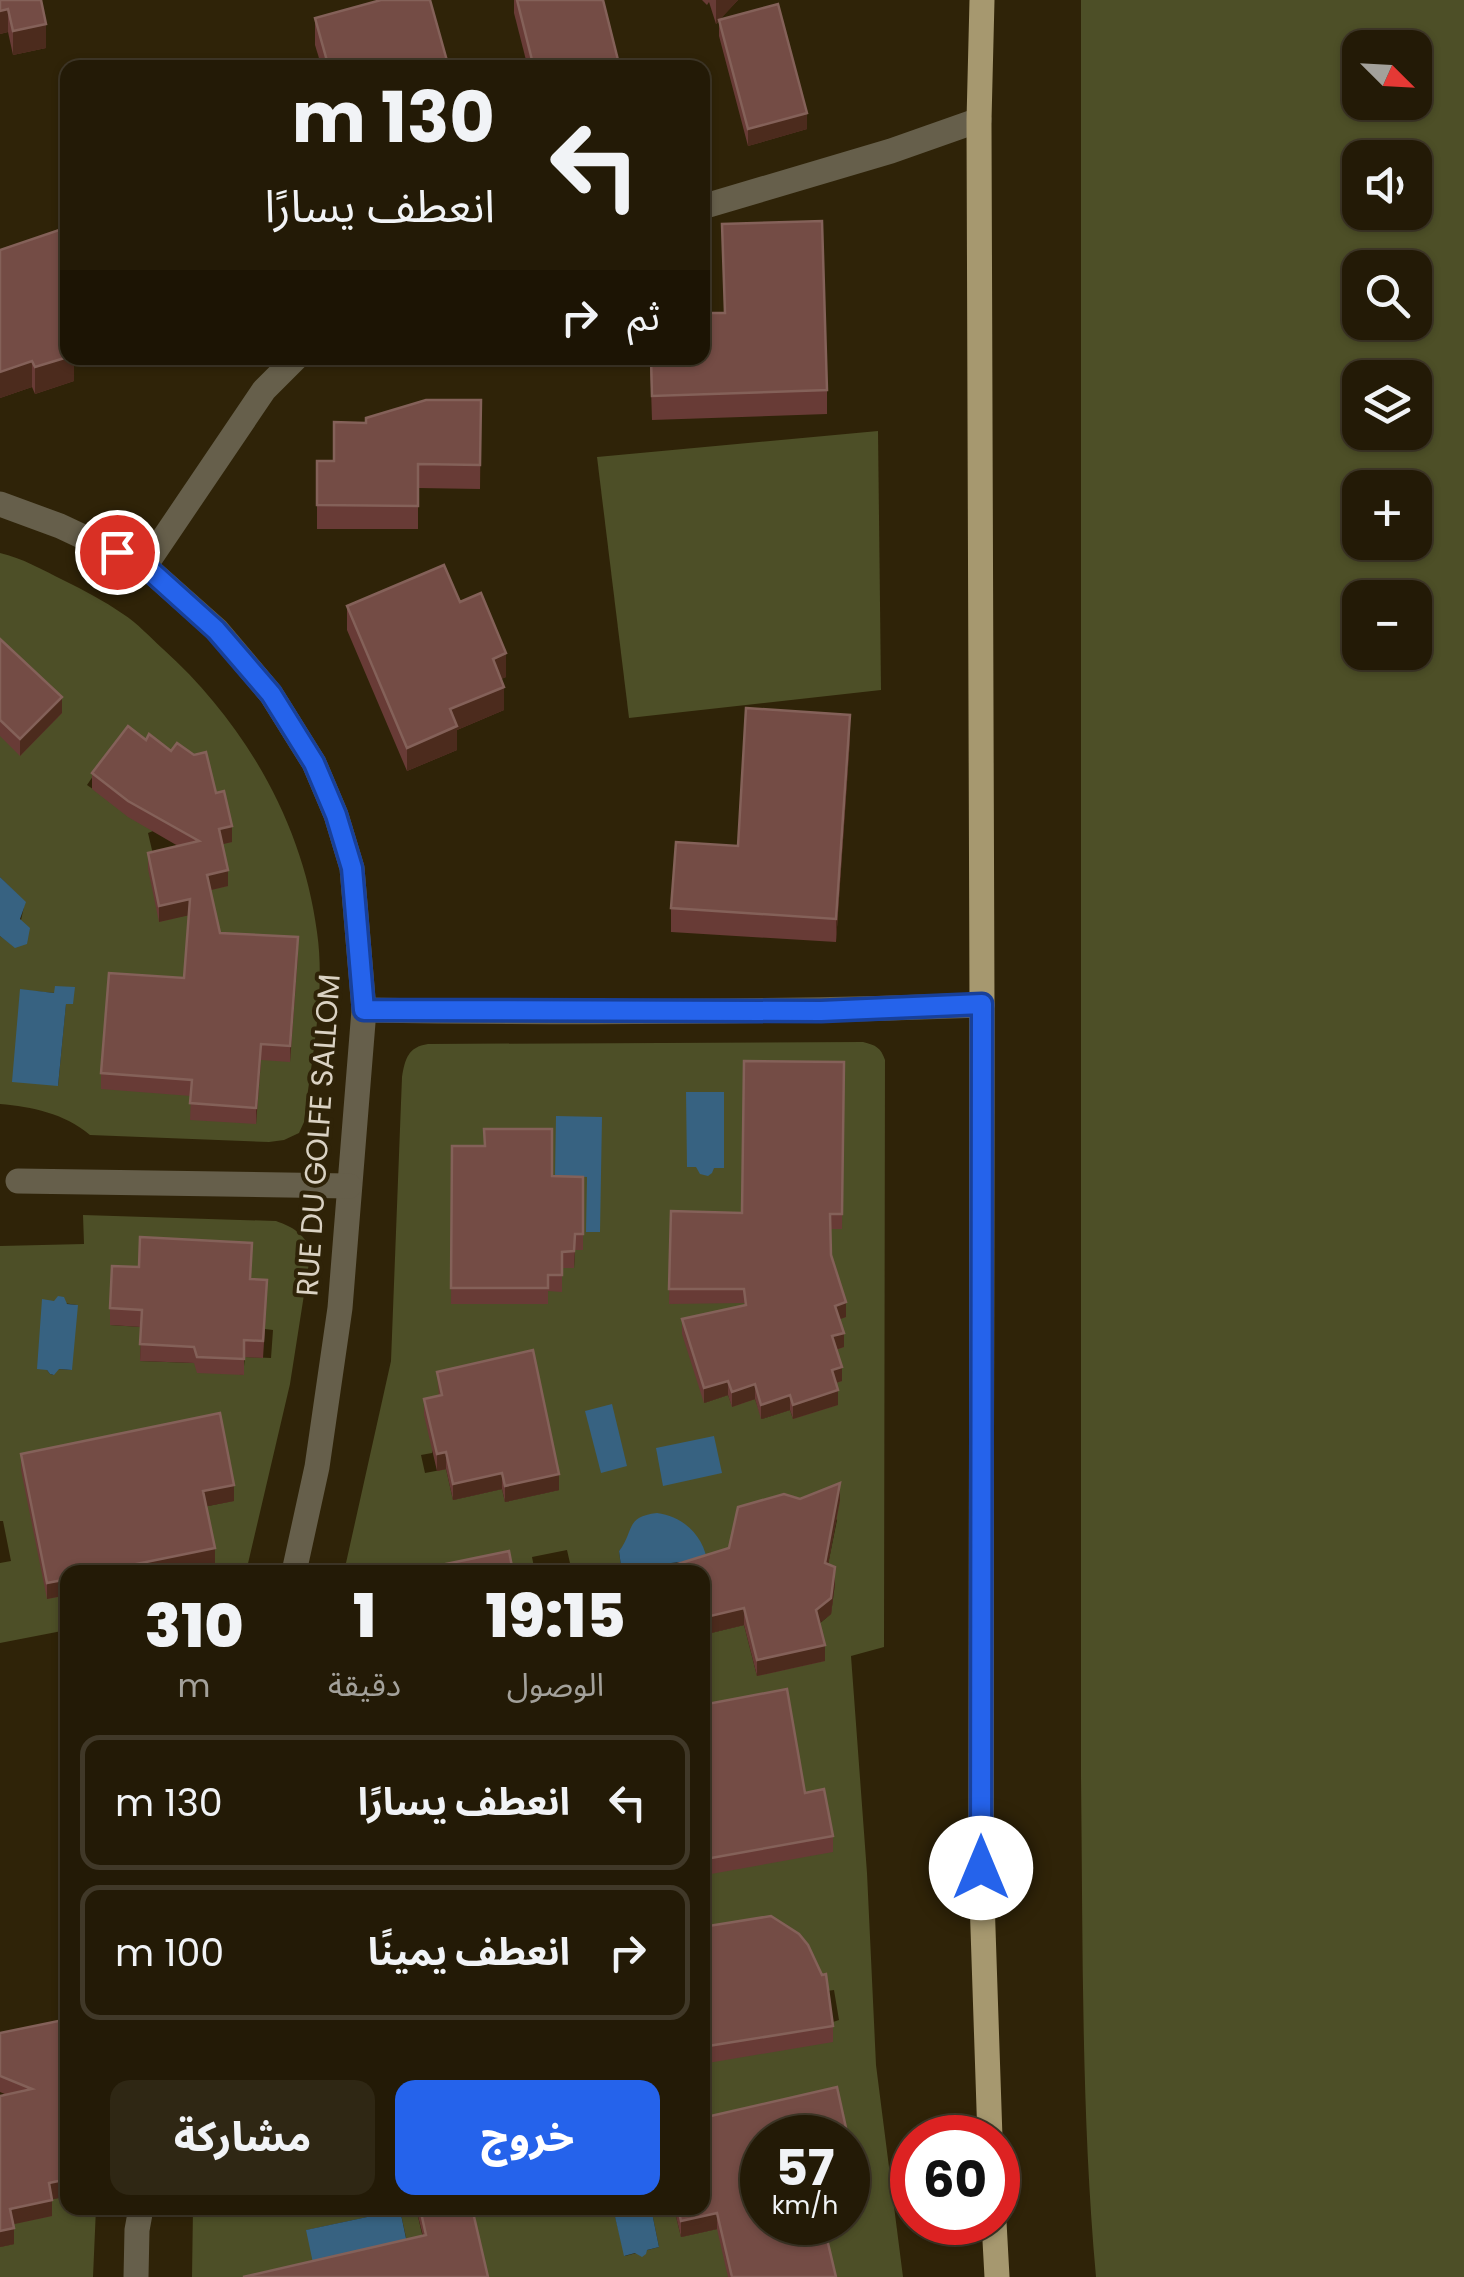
<!DOCTYPE html>
<html lang="ar">
<head>
<meta charset="utf-8">
<style>
  body { margin:0; font-family:Poppins,"Noto Sans Arabic",sans-serif; background:#2f2714; color:#f1f3f6; direction:rtl; height:100vh; display:flex; flex-direction:column; font-size:38px; white-space:nowrap }
  * { box-sizing:border-box; margin:0 }
  p { font-size:32px; color:#a3a19b }
  .icon { flex:none; width:55px; height:55px; fill:none; stroke:currentColor; stroke-width:2; stroke-linecap:round; stroke-linejoin:round }
  .map { position:relative; flex:1; overflow:hidden; direction:ltr }
  .panel { position:absolute; left:60px; top:1565px; width:650px; height:650px; display:flex; flex-direction:column; background:#231a06; border-radius:20px; box-shadow:0 2px 8px #0004,0 0 0 2px #403828; direction:rtl }
  .panel>* { flex:none }
  .hud { position:absolute; left:60px; top:60px; width:650px; height:305px; border-radius:20px; box-shadow:0 2px 8px #0004,0 0 0 2px #403828; direction:rtl; background:#231a06; color:#f1f3f6; overflow:hidden }
  .needle { width:65px; rotate:114deg }
  .buttons { position:absolute; left:1342px; top:30px; display:grid; gap:20px }
  .buttons a { display:grid; place-items:center; width:90px; height:90px; border-radius:20px; background:#231a06; box-shadow:0 2px 8px #0004,0 0 0 2px #403828; font-size:50px }
  .speed { position:absolute; left:740px; top:2115px; display:flex; gap:20px; font-size:50px; font-weight:700; text-align:center }
  .speed>* { display:grid; place-content:center; width:130px; height:130px; border-radius:50%; background:#231a06; box-shadow:0 2px 8px #0004,0 0 0 2px #403828; line-height:1 }
  .speed small { font-size:25px; font-weight:400 }
  .speed .limit { border:15px solid #d22; background:#fff; color:#111 }
  .pin { position:absolute; display:grid; place-items:center; width:85px; height:85px; color:#fff; margin:-42px; border:5px solid #fff; border-radius:50%; box-shadow:0 2px 10px #0007 }
  .me { position:absolute; width:110px; margin:-55px; rotate:0deg; stroke-linejoin:round; filter:drop-shadow(0 0 8px #0008) }
  .turn { display:flex; align-items:center; gap:35px; height:210px; padding:0 50px; font-size:45px }
  .turn .icon { width:130px; height:130px; stroke-width:2.5 }
  .turn b { display:block; font-size:70px; line-height:85px }
  .then { display:flex; align-items:center; height:95px; padding:0 50px; background:#0003; gap:20px; font-size:38px }
  .eta { display:flex; justify-content:space-evenly; align-items:center; height:170px; text-align:center }
  .eta b { font-size:60px; font-weight:800; line-height:70px }
  .button { display:flex; gap:20px; margin-top:auto; padding:20px 50px }
  .button a { flex:1; height:115px; border-radius:20px; background:#2563eb; color:#fff; font-size:40px; font-weight:800; line-height:115px; text-align:center }
  .button a+a { background:#2f2714; color:#f1f3f6 }
  ul { padding:0; list-style:none }
  li { display:flex; align-items:center; gap:30px; height:135px; margin:0 20px 15px; padding:0 30px; border:5px solid #403828; border-radius:20px }
  li div { flex:1 }
  li b { display:block; font-size:38px }
  li em { font-style:normal }
  .map>svg:first-child { display:block }
  .green { fill:#4d4f27; fill-rule:evenodd }
  .water { fill:#376281 }
  .lines { fill:none; stroke-linecap:round; stroke-linejoin:round }
  .minor { stroke:#665f4b; stroke-width:25 }
  .primary { stroke:#a6986f; stroke-width:25 }
  .wall { fill:#683b36 }
  .shaded-wall { fill:#4c2b1d }
  .building { fill:#744c45; stroke:#846159; stroke-width:2.5 }
  .route-casing { stroke:#184099; stroke-width:25 }
  .route { stroke:#2563eb; stroke-width:18 }
  .labels { text-anchor:middle; dominant-baseline:central; stroke-width:8; stroke-linejoin:round; paint-order:stroke }
  .street-label { font-size:30px; fill:#dad2c3; stroke:#2f2308 }
</style>
</head>
<body>
<div class="map">
<svg width="1464" height="2277" viewBox="0 0 1464 2277">
  <rect width="100%" height="100%" fill="#2f2308"/>
  <g class="green">
    <path d="M 1081,0 L 1464,0 L 1464,2277 L 1096,2277 C 1081,2111 1083,1944 1081,1777 ZM 1360,48 L 1415,48 L 1415,102 L 1360,102 ZM 1360,158 L 1415,158 L 1415,212 L 1360,212 ZM 1360,268 L 1415,268 L 1415,322 L 1360,322 ZM 1360,378 L 1415,378 L 1415,432 L 1360,432 ZM 1360,488 L 1415,488 L 1415,542 L 1360,542 ZM 1360,598 L 1415,598 L 1415,652 L 1360,652 Z"/>
    <path d="M 878,431 L 881,690 L 629,718 L 597,457 Z"/>
    <path d="M 0,553 C 22,558 43,570 63,580 C 84,590 104,601 123,614 C 137,623 150,637 163,649 C 244,722 303,823 317,932 C 326,994 311,1060 304,1122 L 299,1133 L 284,1140 L 269,1142 L 90,1135 C 64,1113 32,1107 0,1104 L 0,936 L 15,947 L 25,902 L 0,877 ZM 104,760 L 232,841 L 219,845 L 188,915 L 159,921 L 156,867 L 148,833 L 153,831 L 87,785 ZM 20,990 L 55,993 L 66,1003 L 58,1086 Z"/>
    <path d="M 863,1042 C 876,1045 881,1048 885,1060 L 884,1647 L 851,1656 L 867,1873 L 876,2065 L 903,2277 L 484,2277 L 468,2208 L 613,2208 L 625,2256 L 659,2247 L 651,2208 L 674,2208 L 681,2237 L 717,2229 L 848,2222 L 848,2138 L 702,2134 L 703,2046 L 705,2045 L 709,2063 L 839,2020 L 834,1990 L 819,1992 L 702,1944 L 703,1847 L 706,1847 L 711,1874 L 780,1814 L 702,1722 L 703,1635 L 744,1625 L 757,1676 L 831,1614 L 835,1583 L 825,1580 L 837,1520 L 831,1511 L 725,1582 L 708,1566 L 625,1544 L 619,1551 L 621,1566 L 628,1572 L 572,1572 L 567,1550 L 532,1557 L 535,1572 L 344,1572 L 391,1361 L 402,1077 C 405,1059 408,1047 428,1044 ZM 485,1163 L 583,1194 L 583,1250 L 575,1250 L 574,1268 L 562,1268 L 561,1291 L 548,1291 ZM 835,1284 L 832,1351 L 793,1419 L 790,1410 L 762,1419 L 755,1399 L 732,1406 L 728,1395 L 704,1403 ZM 442,1412 L 559,1490 L 505,1502 L 502,1489 L 453,1500 L 446,1469 L 425,1473 L 421,1455 L 432,1453 Z"/>
    <path d="M 83,1215 L 276,1221 C 293,1227 303,1233 311,1250 L 290,1384 L 246,1572 L 177,1572 L 203,1507 L 233,1501 L 66,1462 L 67,1630 L 0,1643 L 0,1563 L 11,1561 L 3,1521 L 0,1521 L 0,1246 L 84,1244 ZM 139,1283 L 265,1329 L 273,1330 L 271,1358 L 245,1357 L 243,1375 L 194,1363 L 140,1361 L 142,1327 L 110,1325 ZM 43,1300 L 77,1305 L 71,1370 L 58,1369 L 53,1375 L 50,1374 L 47,1370 Z"/>
    <path d="M 67,2196 L 68,2208 L 96,2208 L 93,2277 L 0,2277 L 0,2247 L 14,2244 L 10,2225 L 49,2200 Z"/>
    <path d="M 193,2208 L 416,2208 L 426,2251 L 314,2277 L 192,2277 ZM 400,2210 L 407,2242 L 306,2231 L 307,2230 Z"/>
  </g>
  <g class="water">
    <path d="M 0,877 L 26,902 L 20,919 L 30,928 L 27,944 L 15,948 L 0,936 Z"/>
    <path d="M 55,986 L 75,987 L 73,1004 L 66,1004 L 58,1086 L 12,1082 L 20,989 L 54,993 Z"/>
    <path d="M 686,1092 L 724,1092 L 724,1168 L 714,1168 L 712,1173 L 708,1176 L 700,1174 L 696,1167 L 687,1167 Z"/>
    <path d="M 556,1116 L 602,1117 L 600,1232 L 586,1232 L 587,1177 L 555,1176 Z"/>
    <path d="M 58,1296 L 64,1297 L 67,1304 L 78,1305 L 72,1370 L 59,1369 L 54,1375 L 50,1374 L 47,1370 L 37,1369 L 42,1299 L 54,1301 Z"/>
    <path d="M 612,1404 L 627,1466 L 601,1473 L 585,1411 Z"/>
    <path d="M 714,1436 L 722,1473 L 663,1486 L 656,1448 Z"/>
    <path d="M 657,1513 C 685,1517 705,1537 708,1566 L 702,1572 L 691,1561 L 671,1563 L 654,1572 L 628,1572 L 621,1566 L 619,1551 C 635,1531 624,1517 657,1513 Z"/>
    <path d="M 613,2208 L 651,2208 L 659,2247 L 647,2250 L 646,2254 L 642,2257 L 635,2253 L 624,2256 Z"/>
    <path d="M 400,2210 L 407,2243 L 313,2263 L 306,2230 Z"/>
  </g>
  <g class="lines">
    <g class="minor">
      <path d="M 702,207 L 891,151 L 979,120"/>
      <path d="M 0,504 L 60,526 L 145,566 L 217,630 L 271,694 L 314,763 L 336,815 L 352,868 L 364,1010 L 340,1308 L 317,1467 L 294,1572"/>
      <path d="M 145,566 L 264,390 L 296,358"/>
      <path d="M 364,1010 C 570,1013 776,1013 982,1005"/>
      <path d="M 18,1181 L 349,1186"/>
      <path d="M 136,2277 L 137,2230 L 141,2208"/>
    </g>
    <g class="primary">
      <path d="M 982,0 L 979,120 L 982,1005 L 981,1869 L 990,2138"/>
      <path d="M 994,2222 L 997,2277"/>
    </g>
  </g>
  <g class="wall">
    <path d="M 0,0 L 46,48 L 13,55 L 8,32 L 0,34 Z"/>
    <path d="M 514,0 L 603,0 L 620,68 L 528,68 L 514,13 Z"/>
    <path d="M 702,0 L 738,0 L 720,19 L 807,129 L 748,146 L 719,36 L 719,21 L 716,24 L 709,2 L 707,5 Z"/>
    <path d="M 315,18 L 449,68 L 322,68 L 315,45 Z"/>
    <path d="M 0,250 L 74,364 L 74,381 L 35,394 L 32,387 L 0,398 Z"/>
    <path d="M 724,313 L 827,390 L 827,414 L 652,420 L 650,358 Z"/>
    <path d="M 481,400 L 480,489 L 418,488 L 418,529 L 317,529 L 317,461 L 334,461 L 366,423 Z"/>
    <path d="M 460,602 L 506,677 L 501,679 L 504,710 L 457,730 L 457,750 L 407,771 L 347,630 L 347,606 Z"/>
    <path d="M 0,639 L 62,713 L 20,756 L 0,736 Z"/>
    <path d="M 850,739 L 836,942 L 671,932 L 671,908 Z"/>
    <path d="M 92,773 L 216,793 L 232,842 L 222,844 L 228,886 L 210,890 L 220,933 L 298,954 L 290,1062 L 261,1060 L 256,1124 L 190,1120 L 191,1096 L 101,1089 L 101,1073 L 184,978 L 188,915 L 159,922 L 148,869 L 148,853 L 178,846 L 128,817 L 92,789 Z"/>
    <path d="M 844,1062 L 842,1229 L 831,1229 L 831,1255 L 846,1317 L 839,1319 L 844,1347 L 836,1350 L 842,1381 L 836,1383 L 838,1405 L 793,1419 L 790,1410 L 761,1419 L 755,1399 L 732,1407 L 728,1395 L 704,1403 L 682,1334 L 682,1319 L 745,1305 L 744,1303 L 669,1304 L 671,1211 L 742,1213 Z"/>
    <path d="M 452,1146 L 552,1176 L 583,1177 L 583,1250 L 575,1250 L 574,1268 L 562,1268 L 562,1292 L 548,1291 L 548,1304 L 451,1304 Z"/>
    <path d="M 251,1279 L 267,1296 L 263,1358 L 244,1357 L 244,1375 L 197,1373 L 194,1363 L 140,1361 L 141,1327 L 110,1325 L 110,1308 Z"/>
    <path d="M 437,1372 L 559,1490 L 505,1502 L 502,1489 L 453,1500 L 446,1469 L 437,1471 L 424,1415 L 424,1399 L 439,1396 Z"/>
    <path d="M 21,1454 L 234,1501 L 206,1506 L 215,1565 L 47,1599 L 21,1470 Z"/>
    <path d="M 800,1499 L 840,1500 L 828,1564 L 835,1583 L 831,1614 L 819,1623 L 825,1661 L 757,1676 L 744,1625 L 702,1635 L 702,1572 L 729,1548 Z"/>
    <path d="M 702,1705 L 805,1793 L 833,1836 L 833,1852 L 711,1874 L 706,1846 L 702,1847 Z"/>
    <path d="M 702,1927 L 833,2026 L 833,2042 L 708,2063 L 705,2045 L 702,2046 Z"/>
    <path d="M 68,2019 L 65,2158 L 68,2172 L 68,2196 L 52,2199 L 52,2216 L 13,2224 L 14,2244 L 0,2247 L 0,2096 L 7,2095 L 0,2092 L 0,2033 Z"/>
    <path d="M 837,2087 L 861,2196 L 861,2212 L 848,2215 L 848,2138 L 762,2138 L 762,2222 L 823,2222 L 836,2277 L 728,2277 L 717,2229 L 681,2237 L 674,2208 L 702,2208 L 702,2152 L 704,2152 L 702,2144 L 702,2118 Z"/>
    <path d="M 416,2208 L 472,2208 L 488,2277 L 423,2236 Z"/>
  </g>
  <g class="shaded-wall">
    <path d="M 716,0 L 738,0 L 716,24 Z"/>
    <path d="M 8,9 L 8,32 L 0,34 L 0,11 Z"/>
    <path d="M 46,24 L 46,48 L 13,55 L 13,31 Z"/>
    <path d="M 807,113 L 807,129 L 748,146 L 748,129 Z"/>
    <path d="M 68,358 L 94,358 L 74,364 L 74,381 L 35,394 L 35,367 Z"/>
    <path d="M 32,361 L 32,387 L 0,398 L 0,372 Z"/>
    <path d="M 506,653 L 506,677 L 493,683 L 493,659 Z"/>
    <path d="M 504,687 L 504,710 L 457,730 L 457,750 L 407,771 L 407,748 L 450,709 Z"/>
    <path d="M 62,697 L 62,713 L 20,756 L 20,739 Z"/>
    <path d="M 850,715 L 850,739 L 836,942 L 836,919 Z"/>
    <path d="M 232,826 L 232,842 L 219,845 L 219,829 Z"/>
    <path d="M 228,870 L 228,886 L 207,891 L 207,875 Z"/>
    <path d="M 190,899 L 190,915 L 159,922 L 159,906 Z"/>
    <path d="M 298,937 L 298,954 L 290,1062 L 290,1046 Z"/>
    <path d="M 261,1044 L 261,1060 L 256,1124 L 256,1108 Z"/>
    <path d="M 846,1302 L 846,1317 L 835,1321 L 835,1306 Z"/>
    <path d="M 844,1333 L 844,1347 L 832,1351 L 832,1336 Z"/>
    <path d="M 842,1367 L 842,1381 L 832,1384 L 832,1370 Z"/>
    <path d="M 728,1381 L 728,1395 L 704,1403 L 704,1388 Z"/>
    <path d="M 755,1384 L 755,1399 L 732,1407 L 732,1392 Z"/>
    <path d="M 838,1390 L 838,1405 L 793,1419 L 793,1405 Z"/>
    <path d="M 790,1395 L 790,1410 L 761,1419 L 761,1405 Z"/>
    <path d="M 446,1452 L 446,1469 L 437,1471 L 437,1454 Z"/>
    <path d="M 502,1473 L 502,1489 L 453,1500 L 453,1484 Z"/>
    <path d="M 559,1474 L 559,1490 L 505,1502 L 505,1486 Z"/>
    <path d="M 840,1483 L 840,1500 L 825,1580 L 825,1563 Z"/>
    <path d="M 234,1485 L 234,1501 L 203,1507 L 203,1491 Z"/>
    <path d="M 215,1548 L 215,1565 L 177,1572 L 97,1572 Z"/>
    <path d="M 835,1567 L 835,1583 L 831,1614 L 816,1626 L 816,1610 Z"/>
    <path d="M 68,1579 L 68,1595 L 47,1599 L 47,1583 Z"/>
    <path d="M 744,1608 L 744,1625 L 702,1635 L 702,1618 Z"/>
    <path d="M 825,1645 L 825,1661 L 757,1676 L 757,1660 Z"/>
    <path d="M 68,2141 L 68,2157 L 62,2159 L 62,2142 Z"/>
    <path d="M 68,2179 L 68,2196 L 49,2200 L 49,2183 Z"/>
    <path d="M 861,2196 L 861,2212 L 848,2215 L 848,2199 Z"/>
    <path d="M 52,2200 L 52,2216 L 10,2225 L 10,2209 Z"/>
    <path d="M 717,2213 L 717,2229 L 681,2237 L 681,2221 Z"/>
    <path d="M 14,2228 L 14,2244 L 0,2247 L 0,2231 Z"/>
  </g>
  <g class="building">
    <path d="M 0,0 L 41,0 L 46,24 L 13,31 L 8,9 L 0,11 Z"/>
    <path d="M 381,0 L 430,0 L 449,68 L 329,68 L 315,18 Z"/>
    <path d="M 517,0 L 603,0 L 620,68 L 534,68 Z"/>
    <path d="M 778,4 L 807,113 L 748,129 L 719,20 Z"/>
    <path d="M 822,221 L 827,390 L 652,396 L 651,358 L 702,358 L 702,313 L 725,313 L 722,224 Z"/>
    <path d="M 68,227 L 68,357 L 35,367 L 32,361 L 0,372 L 0,250 Z"/>
    <path d="M 426,400 L 481,400 L 480,465 L 418,464 L 418,506 L 317,505 L 317,461 L 334,461 L 334,422 L 366,423 L 366,418 Z"/>
    <path d="M 444,565 L 460,602 L 481,593 L 506,653 L 493,659 L 504,687 L 450,709 L 457,726 L 407,748 L 347,606 Z"/>
    <path d="M 0,639 L 62,697 L 20,739 L 0,720 Z"/>
    <path d="M 746,708 L 850,715 L 836,919 L 671,908 L 676,842 L 738,846 Z"/>
    <path d="M 128,726 L 146,740 L 149,734 L 171,751 L 177,743 L 194,755 L 206,752 L 216,793 L 224,791 L 232,826 L 219,829 L 228,870 L 207,875 L 220,933 L 298,937 L 290,1046 L 261,1044 L 256,1108 L 190,1103 L 192,1080 L 101,1073 L 109,973 L 184,978 L 190,899 L 159,906 L 148,853 L 199,841 L 128,801 L 92,773 Z"/>
    <path d="M 744,1061 L 844,1062 L 842,1214 L 830,1214 L 831,1255 L 846,1302 L 835,1306 L 844,1333 L 832,1336 L 842,1367 L 832,1370 L 838,1390 L 793,1405 L 790,1395 L 761,1405 L 755,1384 L 732,1392 L 728,1381 L 704,1388 L 682,1319 L 746,1305 L 744,1289 L 669,1289 L 671,1211 L 742,1213 Z"/>
    <path d="M 484,1129 L 552,1129 L 552,1176 L 583,1177 L 583,1234 L 575,1234 L 574,1251 L 562,1252 L 562,1275 L 548,1275 L 548,1288 L 451,1288 L 452,1146 L 485,1146 Z"/>
    <path d="M 140,1237 L 252,1243 L 250,1279 L 267,1280 L 263,1341 L 244,1340 L 244,1359 L 197,1357 L 194,1347 L 140,1344 L 142,1310 L 110,1308 L 112,1266 L 139,1267 Z"/>
    <path d="M 533,1350 L 559,1474 L 505,1486 L 502,1473 L 453,1484 L 446,1452 L 437,1454 L 424,1399 L 442,1395 L 437,1372 Z"/>
    <path d="M 220,1413 L 234,1485 L 203,1491 L 215,1548 L 97,1572 L 68,1572 L 68,1579 L 47,1583 L 21,1454 Z"/>
    <path d="M 840,1483 L 825,1563 L 835,1567 L 831,1598 L 816,1610 L 825,1645 L 757,1660 L 744,1608 L 702,1618 L 702,1572 L 652,1572 L 729,1548 L 738,1507 L 784,1494 L 800,1499 Z"/>
    <path d="M 509,1551 L 513,1572 L 407,1572 Z"/>
    <path d="M 787,1689 L 805,1793 L 824,1789 L 833,1836 L 711,1858 L 706,1830 L 702,1831 L 702,1705 Z"/>
    <path d="M 771,1916 L 799,1934 L 808,1945 L 822,1975 L 826,1974 L 833,2026 L 708,2046 L 705,2029 L 702,2029 L 702,1927 Z"/>
    <path d="M 68,2019 L 68,2141 L 62,2142 L 68,2179 L 49,2183 L 52,2200 L 10,2209 L 14,2228 L 0,2231 L 0,2096 L 32,2089 L 0,2076 L 0,2033 Z"/>
    <path d="M 837,2087 L 861,2196 L 848,2199 L 848,2138 L 762,2138 L 762,2222 L 823,2222 L 836,2277 L 732,2277 L 717,2213 L 681,2221 L 678,2208 L 702,2208 L 702,2152 L 708,2151 L 702,2128 L 702,2118 Z"/>
    <path d="M 420,2208 L 472,2208 L 488,2277 L 243,2277 L 426,2235 Z"/>
  </g>
  <g class="lines">
    <g class="route-casing">
      <path id="route" d="M 117,552 L 145,566 L 216,630 L 271,694 L 314,763 L 336,815 L 352,868 L 364,1010 L 821,1011 L 982,1004 L 981,1868"/>
    </g>
    <use href="#route" class="route"/>
  </g>
  <g class="labels">
    <g class="street-label">
      <text transform="translate(318 1135) rotate(-86)">RUE DU GOLFE SALLOM</text>
    </g>
  </g>
</svg>
<div class="buttons">
<a><svg class="needle" viewBox="-14 -14 28 28"><path d="M0-13l5 13h-10z" fill="#e53935"/><path d="M0 13l5-13h-10z" fill="#a3a19b"/></svg></a>
<a><svg class="icon" aria-label="sound" viewBox="0 0 24 24"><path d="M4 9h4l5-4v14l-5-4H4zM17 9q2 3 0 6"/></svg></a>
<a><svg class="icon" aria-label="search" viewBox="0 0 24 24"><circle cx="10" cy="10" r="6"/><path d="M15 15l6 6"/></svg></a>
<a><svg class="icon" aria-label="layers" viewBox="0 0 24 24"><path d="M12 4l9 5-9 5-9-5zM3 14l9 5 9-5"/></svg></a>
<a>+</a>
<a>−</a>
</div>
<div class="speed"><div>57<small>km/h</small></div><div class="limit">60</div></div>
<div class="pin" style="left:117px;top:552px;background:#d93025"><svg class="icon" aria-label="arrive" viewBox="0 0 24 24"><path d="M6 21V4h12l-3 4 3 4H6"/></svg></div>
<svg class="me" style="left:981px;top:1868px" viewBox="-20 -20 40 40"><circle r="19" fill="#fff"/><path d="M0-13L10 11 0 6-10 11z" fill="#2563eb"/></svg>
<div class="hud">
<div class="turn"><svg class="icon" aria-label="left" viewBox="0 0 24 24"><path d="M17 20v-9H6M10 6l-5 5 5 5"/></svg><div><b>130 m</b>انعطف يسارًا</div></div>
<div class="then">ثم<svg class="icon" aria-label="right" viewBox="0 0 24 24"><path d="M7 20v-9h11M14 6l5 5-5 5"/></svg></div>
</div>
<section class="panel">
<div class="eta">
<div><b>19:15</b><p>الوصول</p></div>
<div><b>1</b><p>دقيقة</p></div>
<div><b>310</b><p>m</p></div>
</div>
<ul>
<li><svg class="icon" aria-label="left" viewBox="0 0 24 24"><path d="M17 20v-9H6M10 6l-5 5 5 5"/></svg><div><b>انعطف يسارًا</b></div><em>130 m</em></li>
<li><svg class="icon" aria-label="right" viewBox="0 0 24 24"><path d="M7 20v-9h11M14 6l5 5-5 5"/></svg><div><b>انعطف يمينًا</b></div><em>100 m</em></li>
</ul>
<div class="button"><a>خروج</a><a>مشاركة</a></div>
</section>
</div>
</body>
</html>
